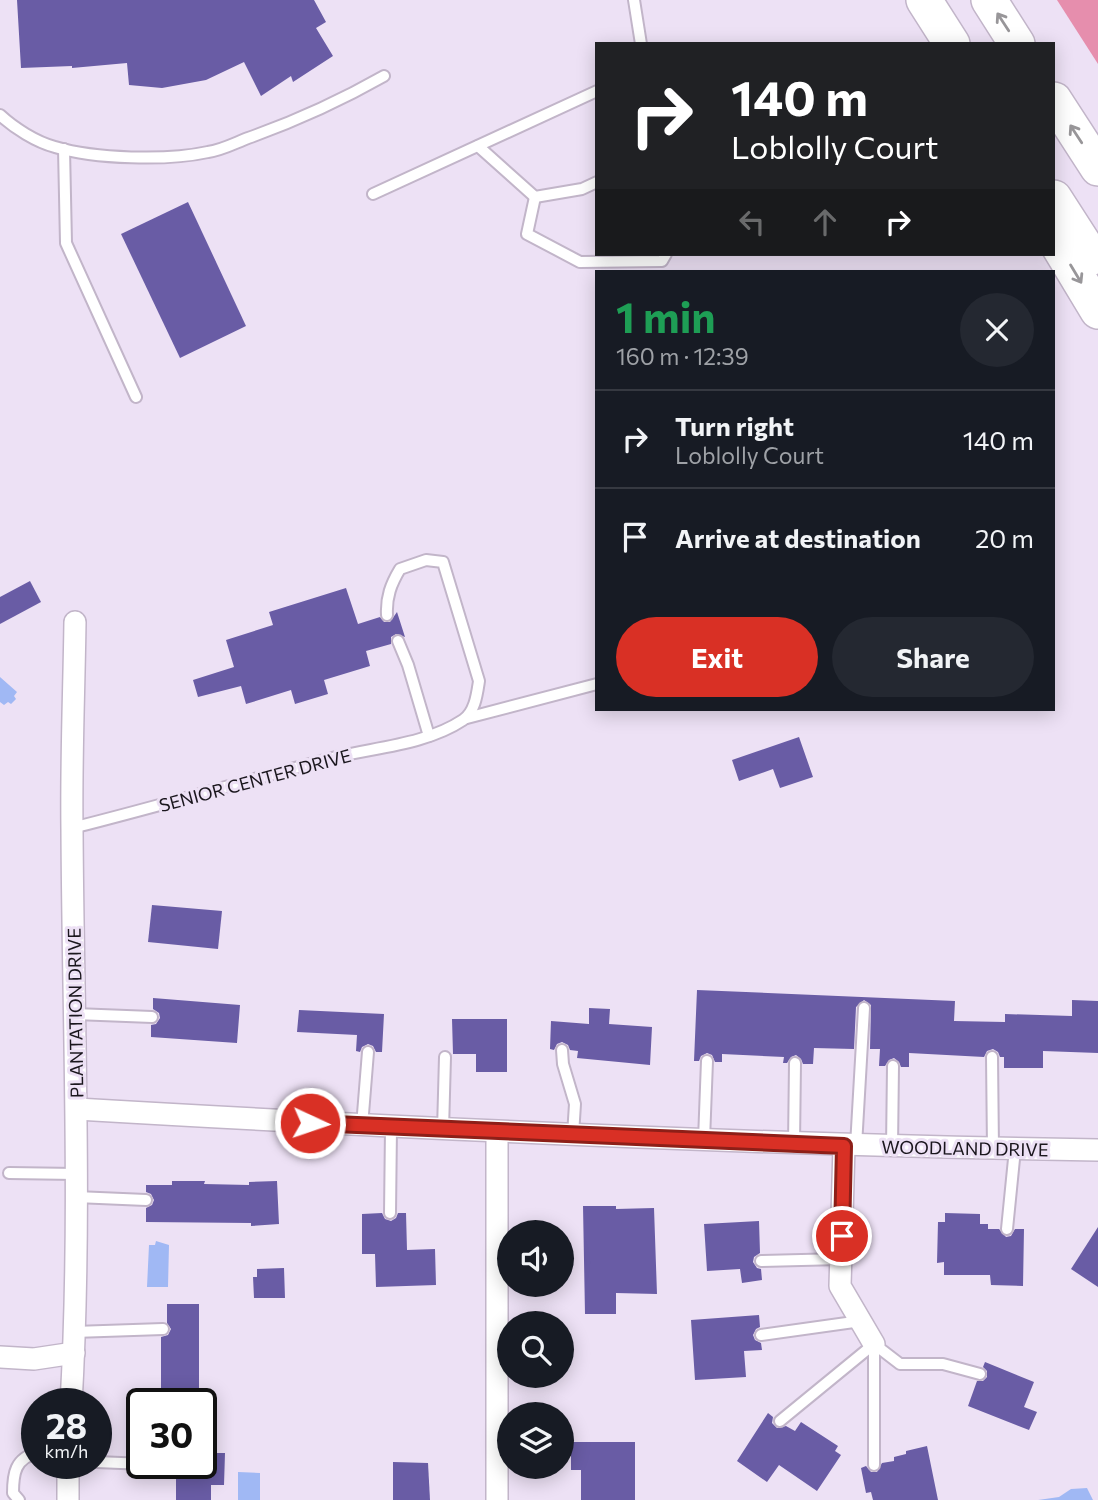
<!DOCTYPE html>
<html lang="en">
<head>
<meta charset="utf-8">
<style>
  body { margin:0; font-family:Commissioner,sans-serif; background:#242831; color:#f1f3f6; height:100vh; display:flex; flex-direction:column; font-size:26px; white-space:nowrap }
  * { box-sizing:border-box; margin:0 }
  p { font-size:23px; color:#9ea1a6 }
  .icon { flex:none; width:38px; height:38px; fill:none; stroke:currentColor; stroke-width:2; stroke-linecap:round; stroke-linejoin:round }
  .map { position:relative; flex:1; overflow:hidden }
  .sheet { position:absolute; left:595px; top:270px; width:460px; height:441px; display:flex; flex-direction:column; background:#171b24; border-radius:0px; box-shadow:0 4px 18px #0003 }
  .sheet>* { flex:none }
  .guide { position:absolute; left:595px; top:42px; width:460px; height:214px; border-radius:0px; box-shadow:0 4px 18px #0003; background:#202124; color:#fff; overflow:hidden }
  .buttons { position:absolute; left:497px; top:1220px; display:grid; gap:14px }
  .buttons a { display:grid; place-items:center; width:77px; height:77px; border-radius:50%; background:#171b24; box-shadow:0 4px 18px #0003; font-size:35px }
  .speed { position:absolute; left:21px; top:1388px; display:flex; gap:14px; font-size:35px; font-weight:700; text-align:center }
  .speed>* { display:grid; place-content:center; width:91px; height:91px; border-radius:50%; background:#171b24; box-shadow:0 4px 18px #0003; line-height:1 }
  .speed small { font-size:18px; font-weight:400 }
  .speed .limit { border:4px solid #111; border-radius:10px; background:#fff; color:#111 }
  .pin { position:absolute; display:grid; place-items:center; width:60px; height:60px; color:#fff; margin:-30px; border:4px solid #fff; border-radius:50%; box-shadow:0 2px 7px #0007 }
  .me { position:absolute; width:77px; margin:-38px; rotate:93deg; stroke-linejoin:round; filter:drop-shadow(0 0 5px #0008) }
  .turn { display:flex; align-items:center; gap:24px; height:147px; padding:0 21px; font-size:32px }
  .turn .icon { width:91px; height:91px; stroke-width:2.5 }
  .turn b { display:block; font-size:49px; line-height:60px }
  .lanes { display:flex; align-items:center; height:66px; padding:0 21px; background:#0003; justify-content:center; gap:35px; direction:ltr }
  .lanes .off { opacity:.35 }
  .round { display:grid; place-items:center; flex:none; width:74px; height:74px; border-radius:37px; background:#242831 }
  .headline { display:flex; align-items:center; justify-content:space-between; height:119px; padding:0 21px }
  h1 { font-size:42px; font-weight:700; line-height:52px; color:#1e9e55 }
  .action { display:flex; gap:14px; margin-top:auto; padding:14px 21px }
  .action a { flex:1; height:80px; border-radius:42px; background:#d93025; color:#fff; font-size:28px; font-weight:700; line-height:80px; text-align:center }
  .action a+a { background:#242831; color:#f1f3f6 }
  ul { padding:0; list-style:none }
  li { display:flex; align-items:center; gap:21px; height:98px; padding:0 21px; border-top:2px solid #363941 }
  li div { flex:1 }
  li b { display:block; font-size:26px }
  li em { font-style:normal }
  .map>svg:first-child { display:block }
  .forest { fill:#e68ead }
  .water { fill:#a0b8f4 }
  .building { fill:#695ca5 }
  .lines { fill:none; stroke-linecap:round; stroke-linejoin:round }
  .lane-casing { stroke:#c2b5c9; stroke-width:14 }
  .street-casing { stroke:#c2b5c9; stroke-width:24 }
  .primary-casing { stroke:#c2b5c9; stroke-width:38 }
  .lane { stroke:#fff; stroke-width:10 }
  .street { stroke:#fff; stroke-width:21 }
  .primary { stroke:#fff; stroke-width:35 }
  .oneway { stroke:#989699 }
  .route-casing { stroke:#8d1f18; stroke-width:18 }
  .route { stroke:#d93025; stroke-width:12 }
  .labels { text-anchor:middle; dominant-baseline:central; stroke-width:6; stroke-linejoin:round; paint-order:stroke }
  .street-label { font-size:18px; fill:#1a161d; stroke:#ede1f5 }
</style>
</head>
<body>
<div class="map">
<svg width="1098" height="1500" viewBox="0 0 1098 1500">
  <rect width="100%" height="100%" fill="#ede1f5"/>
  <path class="forest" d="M 1057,0 L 1098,0 L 1098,64 Z"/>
  <g class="water">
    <path d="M 0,677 L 17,692 L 14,696 L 16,699 L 11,704 L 8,702 L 4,705 L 0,702 Z"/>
    <path d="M 156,1241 L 169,1245 L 168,1287 L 147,1287 L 149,1245 L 155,1245 Z"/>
    <path d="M 238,1472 L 260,1473 L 260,1500 L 238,1500 Z"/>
    <path d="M 1087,1488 L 1093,1500 L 1038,1500 L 1059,1497 L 1071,1489 Z"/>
  </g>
  <g class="building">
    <path d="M 17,0 L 314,0 L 326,22 L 316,28 L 333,56 L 293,82 L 291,76 L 261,96 L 244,62 L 206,80 L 162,88 L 129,85 L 127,63 L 72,68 L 72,66 L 21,68 Z"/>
    <path d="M 188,202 L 246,326 L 180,358 L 121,234 Z"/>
    <path d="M 30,581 L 41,602 L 0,624 L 0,597 Z"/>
    <path d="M 346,588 L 358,624 L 380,617 L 384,622 L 390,622 L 397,612 L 405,637 L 396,634 L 391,637 L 391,644 L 366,651 L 370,666 L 324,680 L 328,694 L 295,704 L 291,690 L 246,704 L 241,686 L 198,697 L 193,680 L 234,667 L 226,640 L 273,625 L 269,612 Z"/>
    <path d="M 799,737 L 813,777 L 780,788 L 773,769 L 739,781 L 732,760 Z"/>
    <path d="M 152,905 L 222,911 L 218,949 L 148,942 Z"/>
    <path d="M 697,990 L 955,1001 L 954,1021 L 1005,1022 L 1005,1014 L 1072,1016 L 1072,1000 L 1098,1001 L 1098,1053 L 1043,1051 L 1043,1068 L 1004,1068 L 1004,1057 L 1000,1057 L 998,1052 L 993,1049 L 987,1051 L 984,1057 L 909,1053 L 909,1067 L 901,1067 L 899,1062 L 894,1058 L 889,1060 L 885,1066 L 879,1066 L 880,1049 L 870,1049 L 871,1005 L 864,1000 L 856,1007 L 854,1049 L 814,1048 L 813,1064 L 803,1064 L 801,1059 L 796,1055 L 791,1057 L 787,1063 L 783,1063 L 784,1057 L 722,1054 L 722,1062 L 715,1062 L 712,1055 L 707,1053 L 701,1056 L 699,1061 L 694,1061 Z"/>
    <path d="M 153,998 L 240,1005 L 237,1043 L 151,1037 L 151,1025 L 156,1024 L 160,1018 L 159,1013 L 153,1009 Z"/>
    <path d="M 589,1008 L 610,1009 L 609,1024 L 652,1027 L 650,1065 L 577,1058 L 578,1051 L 570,1050 L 568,1045 L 562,1042 L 557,1044 L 554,1050 L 550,1049 L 551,1021 L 589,1024 Z"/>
    <path d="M 299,1010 L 384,1014 L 382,1052 L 376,1052 L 373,1046 L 368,1044 L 362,1047 L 360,1052 L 356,1051 L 357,1035 L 297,1032 Z"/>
    <path d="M 452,1019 L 507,1019 L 507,1072 L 476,1072 L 476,1054 L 453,1054 Z"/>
    <path d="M 172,1181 L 205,1181 L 204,1184 L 249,1185 L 249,1182 L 277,1181 L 279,1224 L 251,1226 L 251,1223 L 146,1222 L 146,1208 L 152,1205 L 154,1200 L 151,1194 L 146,1192 L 146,1185 L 172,1185 Z"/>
    <path d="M 583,1206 L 616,1206 L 616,1209 L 654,1208 L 657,1294 L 616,1293 L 616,1314 L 585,1314 Z"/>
    <path d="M 382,1213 L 385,1219 L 391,1221 L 396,1218 L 398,1213 L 406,1213 L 407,1250 L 435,1249 L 436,1285 L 376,1287 L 375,1254 L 362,1254 L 362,1214 Z"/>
    <path d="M 945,1213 L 980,1214 L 980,1224 L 988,1224 L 988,1229 L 999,1229 L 1006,1237 L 1011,1236 L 1015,1229 L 1024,1229 L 1023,1286 L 991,1285 L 990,1275 L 944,1275 L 944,1262 L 937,1263 L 938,1222 L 945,1222 Z"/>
    <path d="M 759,1221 L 760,1253 L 754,1257 L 753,1262 L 757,1268 L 761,1269 L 762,1280 L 742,1283 L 740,1269 L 707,1271 L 704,1224 Z"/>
    <path d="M 1098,1227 L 1098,1287 L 1071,1269 Z"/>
    <path d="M 284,1268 L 285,1298 L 254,1298 L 253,1277 L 257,1277 L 257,1269 Z"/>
    <path d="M 167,1304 L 199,1304 L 199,1404 L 161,1404 L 161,1337 L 168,1335 L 171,1329 L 167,1323 Z"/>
    <path d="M 759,1315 L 760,1327 L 756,1329 L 753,1335 L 755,1340 L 761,1343 L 762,1350 L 744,1351 L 746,1377 L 695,1380 L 691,1320 Z"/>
    <path d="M 985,1362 L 1034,1382 L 1024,1407 L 1037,1412 L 1029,1430 L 968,1406 L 977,1381 L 983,1381 L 987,1377 L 987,1371 L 983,1367 Z"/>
    <path d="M 768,1413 L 773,1417 L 772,1423 L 777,1428 L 786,1426 L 795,1431 L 801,1422 L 838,1446 L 835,1451 L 841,1455 L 817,1491 L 779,1465 L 767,1482 L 737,1461 Z"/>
    <path d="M 571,1442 L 635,1442 L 635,1500 L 581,1500 L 581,1470 L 571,1470 Z"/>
    <path d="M 927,1446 L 938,1500 L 873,1500 L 871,1492 L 866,1493 L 861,1468 L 866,1466 L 871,1472 L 877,1472 L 882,1463 L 894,1461 L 894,1457 L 906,1454 L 906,1451 Z"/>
    <path d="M 201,1453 L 225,1453 L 224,1485 L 211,1485 L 211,1500 L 176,1500 L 176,1471 L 178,1463 L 201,1463 Z"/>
    <path d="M 393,1462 L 428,1463 L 430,1500 L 393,1500 Z"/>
  </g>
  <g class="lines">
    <g class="lane-casing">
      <g id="lane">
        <path d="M 634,0 L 641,44"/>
        <path d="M 0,115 C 14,128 36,142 55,147 C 95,159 167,161 208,152 C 222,150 235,143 248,138 C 296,121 340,101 384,76"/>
        <path d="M 478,146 L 535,197 L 582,189 L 597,182"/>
        <path d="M 64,149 L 66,243 L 136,397"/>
        <path d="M 373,194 L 597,91"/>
        <path d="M 535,197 L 527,234 L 580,262 L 662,261 L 666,254"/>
        <path d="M 398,641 L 408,665 L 429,736"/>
        <path d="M 467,718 L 597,684"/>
        <path d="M 72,828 C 160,806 248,780 336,757 C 378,747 427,744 463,720 C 475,712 477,694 479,681 L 443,562 L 426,560 L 400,569 C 391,584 386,597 387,615"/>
        <path d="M 75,1014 L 152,1017"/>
        <path d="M 562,1050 L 563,1064 L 575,1104 L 573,1135"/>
        <path d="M 992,1057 L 993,1149"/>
        <path d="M 362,1126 L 368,1052"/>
        <path d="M 443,1130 L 445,1057"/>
        <path d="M 704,1140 L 707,1061"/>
        <path d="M 794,1144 L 795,1063"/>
        <path d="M 856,1146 L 864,1008"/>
        <path d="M 892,1147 L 893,1066"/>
        <path d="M 9,1173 L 76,1174"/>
        <path d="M 76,1197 L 146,1200"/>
        <path d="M 390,1213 L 391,1128"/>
        <path d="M 1007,1229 L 1015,1149"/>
        <path d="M 761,1261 L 841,1259"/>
        <path d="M 74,1332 L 163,1329"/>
        <path d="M 761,1335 L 861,1321"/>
        <path d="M 874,1344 L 900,1364 L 943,1364 L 980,1374"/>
        <path d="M 780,1421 L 874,1344"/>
        <path d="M 96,1462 L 171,1465"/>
        <path d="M 874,1465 L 874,1344"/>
        <path d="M 19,1500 L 13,1493 C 13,1474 15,1458 37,1453"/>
      </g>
    </g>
    <g class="street-casing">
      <g id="street">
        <path d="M 77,1109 C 417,1129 757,1145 1098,1150"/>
        <path d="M 844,1146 L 840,1286 L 874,1344"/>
        <path d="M 0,1357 L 34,1359 L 74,1353"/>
        <path d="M 71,1404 C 82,1212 73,1021 72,829 C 71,760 74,691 75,622"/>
        <path d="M 68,1500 L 68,1463"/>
        <path d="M 497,1500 L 497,1132"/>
      </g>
    </g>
    <g class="primary-casing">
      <g id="primary">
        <path d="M 924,0 L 952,44"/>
        <path d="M 989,0 L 1017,44"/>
        <path d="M 1054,100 L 1098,168"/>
        <path d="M 1054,198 L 1092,257"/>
        <path d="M 1054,238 L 1098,311"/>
      </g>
    </g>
    <use href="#lane" class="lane"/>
    <use href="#street" class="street"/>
    <use href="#primary" class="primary"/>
  </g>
  <defs><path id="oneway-shaft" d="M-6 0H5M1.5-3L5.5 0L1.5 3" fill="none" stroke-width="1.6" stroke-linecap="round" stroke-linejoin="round" transform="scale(1.75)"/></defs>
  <g class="oneway">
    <use href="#oneway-shaft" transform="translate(1003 22) rotate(-123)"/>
    <use href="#oneway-shaft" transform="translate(1076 134) rotate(-123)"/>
    <use href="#oneway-shaft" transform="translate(1076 274) rotate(59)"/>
  </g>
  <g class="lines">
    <g class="route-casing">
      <path id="route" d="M 310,1123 L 844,1146 L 842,1236"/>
    </g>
    <use href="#route" class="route"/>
  </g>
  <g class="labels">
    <g class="street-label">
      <text transform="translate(255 780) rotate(-15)">SENIOR CENTER DRIVE</text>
      <text transform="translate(75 1013) rotate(-91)">PLANTATION DRIVE</text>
      <text transform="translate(965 1148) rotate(1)">WOODLAND DRIVE</text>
    </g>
  </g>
</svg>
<div class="buttons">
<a><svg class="icon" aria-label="sound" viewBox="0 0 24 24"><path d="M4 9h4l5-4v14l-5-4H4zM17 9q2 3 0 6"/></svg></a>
<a><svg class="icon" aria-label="search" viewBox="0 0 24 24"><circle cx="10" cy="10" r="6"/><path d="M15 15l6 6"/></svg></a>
<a><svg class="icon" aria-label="layers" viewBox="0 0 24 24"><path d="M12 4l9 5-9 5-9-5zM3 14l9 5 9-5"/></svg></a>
</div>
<div class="speed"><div>28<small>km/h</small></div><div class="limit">30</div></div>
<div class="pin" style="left:842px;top:1236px;background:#d93025"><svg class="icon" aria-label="arrive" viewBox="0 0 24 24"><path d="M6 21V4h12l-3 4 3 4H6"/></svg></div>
<svg class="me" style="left:310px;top:1123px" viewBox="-20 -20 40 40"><circle r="17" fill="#d93025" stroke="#fff" stroke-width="3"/><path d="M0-11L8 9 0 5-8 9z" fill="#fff"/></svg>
<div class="guide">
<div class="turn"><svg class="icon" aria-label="right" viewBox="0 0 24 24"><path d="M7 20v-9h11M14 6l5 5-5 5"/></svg><div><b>140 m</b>Loblolly Court</div></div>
<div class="lanes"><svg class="icon off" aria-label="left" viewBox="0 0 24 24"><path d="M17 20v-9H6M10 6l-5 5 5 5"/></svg><svg class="icon off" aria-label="ahead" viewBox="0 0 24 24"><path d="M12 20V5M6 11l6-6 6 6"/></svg><svg class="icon" aria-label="right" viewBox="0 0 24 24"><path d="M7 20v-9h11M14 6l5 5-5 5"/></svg></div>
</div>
<section class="sheet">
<div class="headline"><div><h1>1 min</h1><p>160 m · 12:39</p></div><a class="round"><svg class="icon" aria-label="close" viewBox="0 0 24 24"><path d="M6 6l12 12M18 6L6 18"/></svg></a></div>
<ul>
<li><svg class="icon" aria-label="right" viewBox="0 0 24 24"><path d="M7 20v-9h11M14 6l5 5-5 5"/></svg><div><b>Turn right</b><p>Loblolly Court</p></div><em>140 m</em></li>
<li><svg class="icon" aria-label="arrive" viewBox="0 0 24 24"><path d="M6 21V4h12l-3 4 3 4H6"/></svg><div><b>Arrive at destination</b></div><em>20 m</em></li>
</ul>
<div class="action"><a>Exit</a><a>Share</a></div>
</section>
</div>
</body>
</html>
